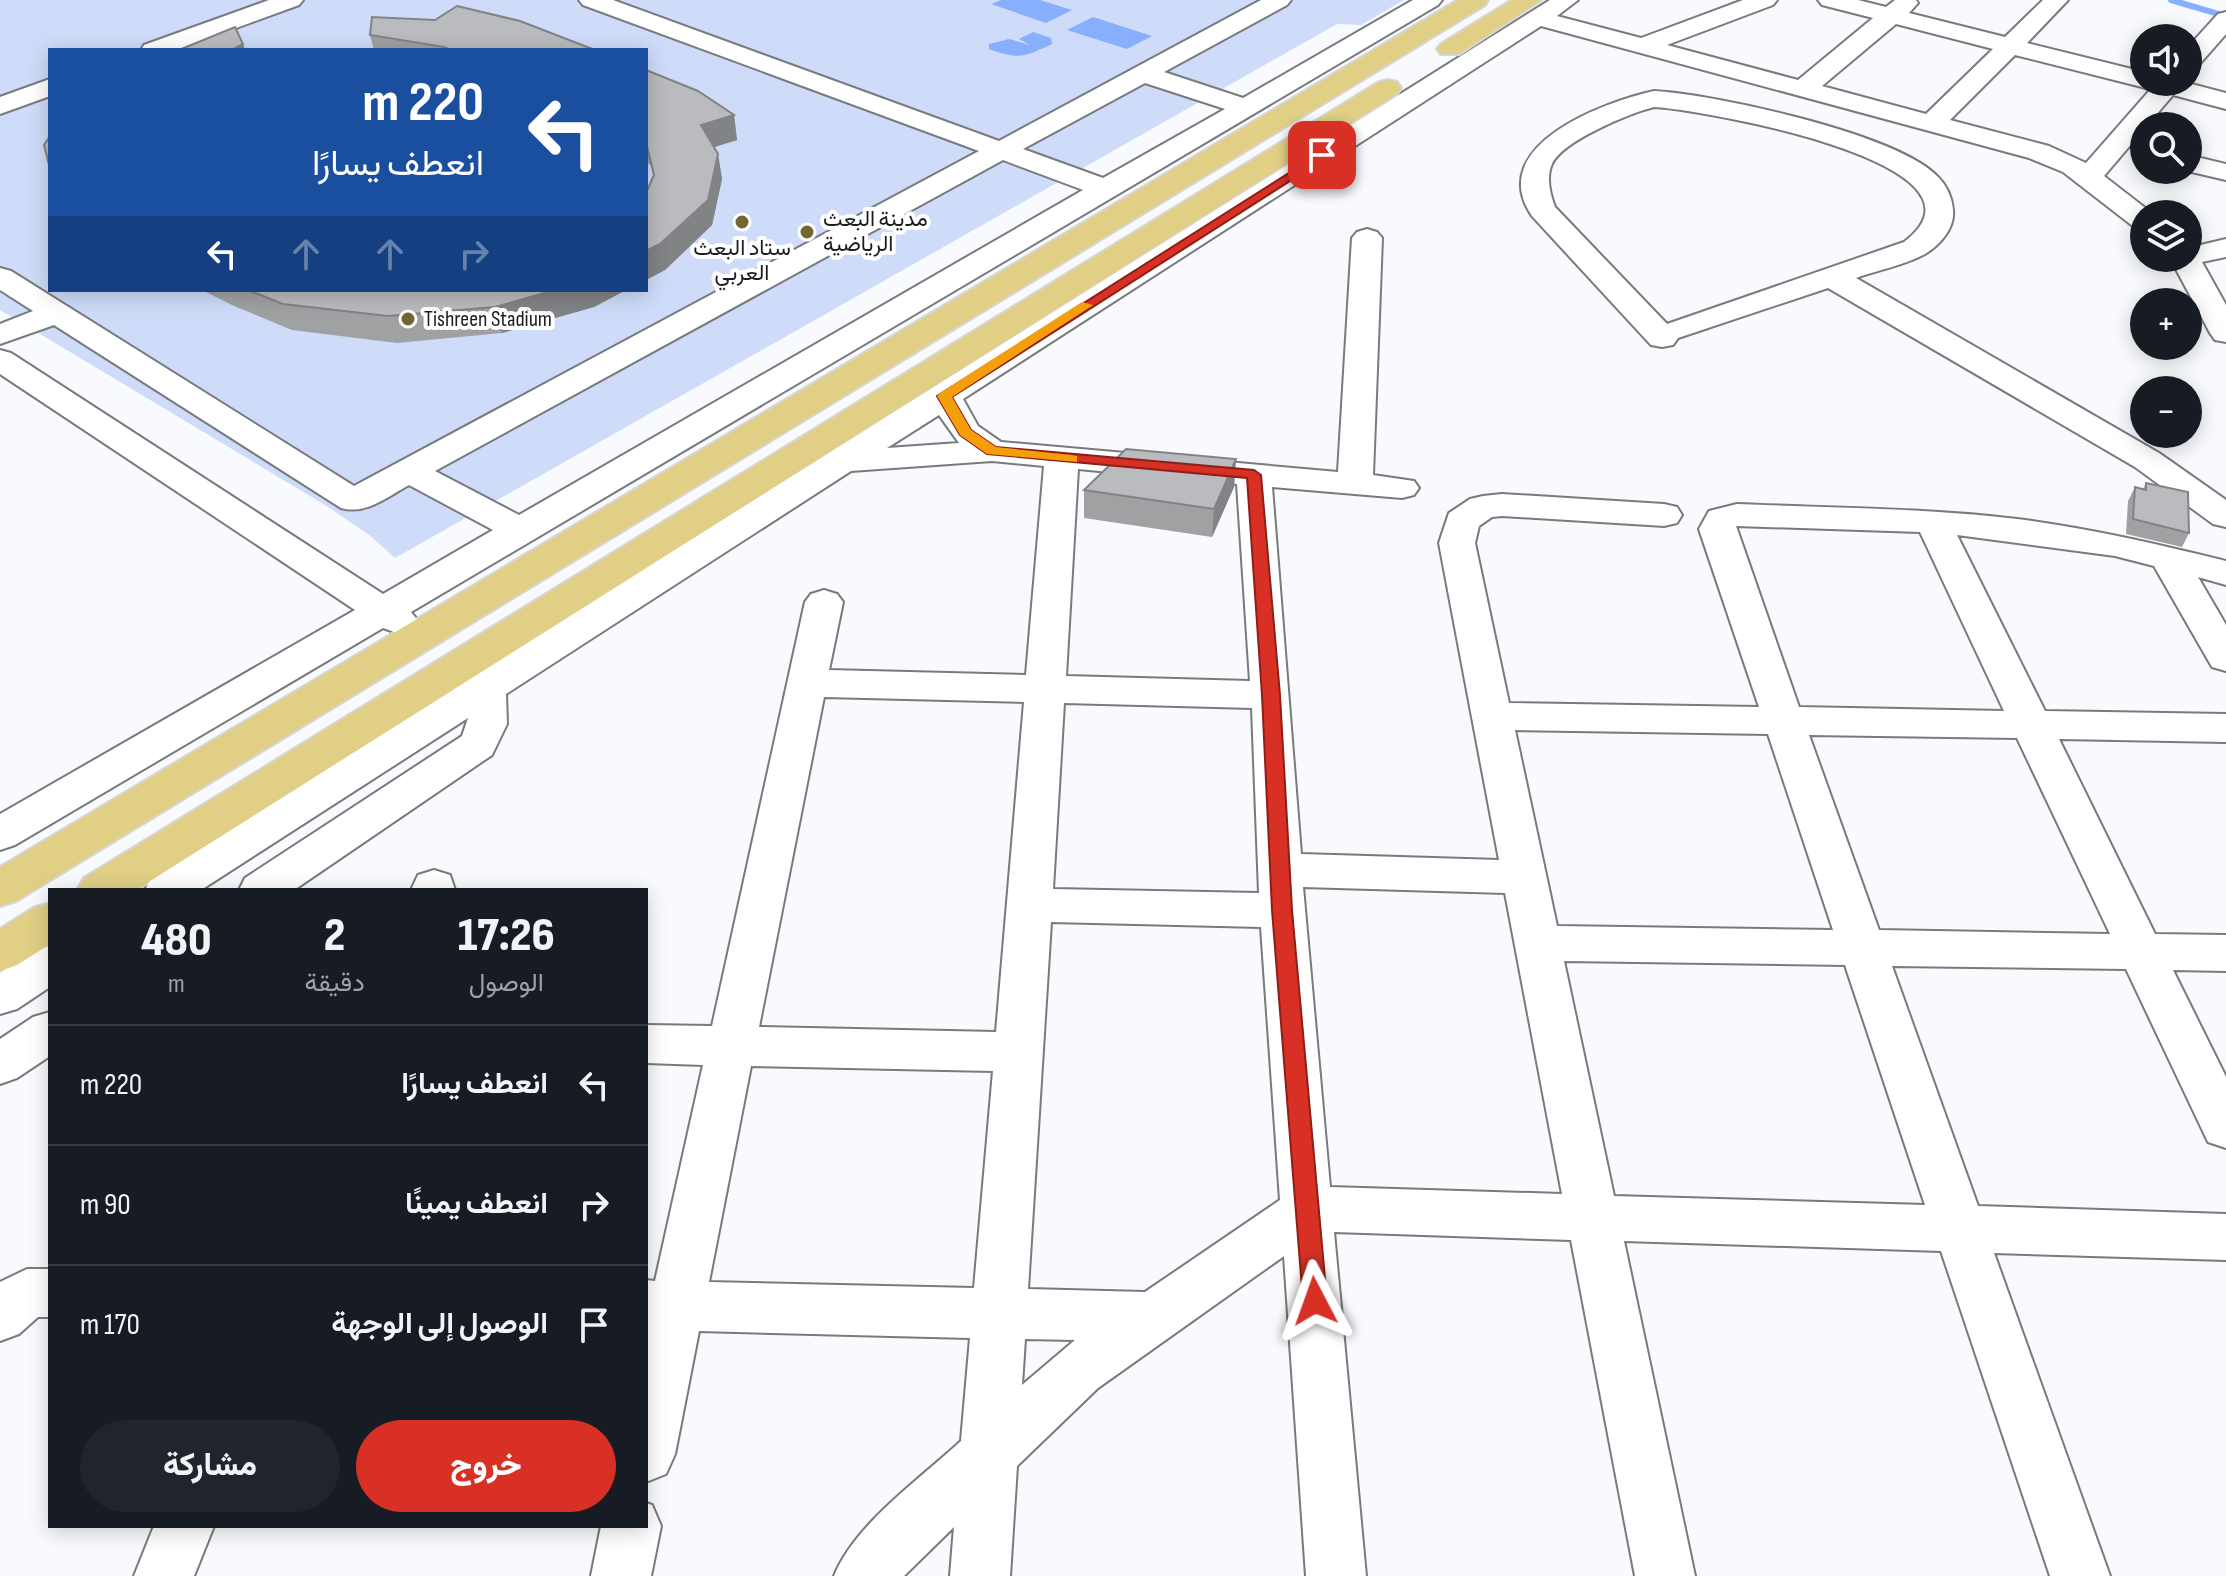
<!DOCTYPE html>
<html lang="ar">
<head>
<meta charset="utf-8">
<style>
  body { margin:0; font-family:"Sofia Sans Condensed",Vazirmatn,sans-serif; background:#20242c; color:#f1f3f6; direction:rtl; height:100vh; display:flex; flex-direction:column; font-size:30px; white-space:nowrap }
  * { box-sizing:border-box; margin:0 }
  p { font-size:26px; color:#9ea1a6 }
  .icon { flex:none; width:44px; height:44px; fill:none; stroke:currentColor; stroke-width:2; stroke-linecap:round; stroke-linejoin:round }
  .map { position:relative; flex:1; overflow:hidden; direction:ltr }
  .sheet { position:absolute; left:48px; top:888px; width:600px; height:640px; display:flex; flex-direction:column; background:#171b24; border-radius:0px; box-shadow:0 4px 20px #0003; direction:rtl }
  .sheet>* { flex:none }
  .top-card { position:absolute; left:48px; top:48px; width:600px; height:244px; border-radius:0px; box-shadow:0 4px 20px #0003; direction:rtl; background:#1a4fa0; color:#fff; overflow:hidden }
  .buttons { position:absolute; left:2130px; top:24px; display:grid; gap:16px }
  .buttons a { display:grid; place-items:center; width:72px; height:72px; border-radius:50%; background:#171b24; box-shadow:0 4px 20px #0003; font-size:40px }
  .pin { position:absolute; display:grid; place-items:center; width:68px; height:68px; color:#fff; margin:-34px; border-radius:16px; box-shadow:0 4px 12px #0006 }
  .me { position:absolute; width:88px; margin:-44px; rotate:356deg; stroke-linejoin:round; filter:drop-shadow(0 0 6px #0008) }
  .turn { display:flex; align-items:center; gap:28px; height:168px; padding:0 32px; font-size:36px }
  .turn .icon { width:104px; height:104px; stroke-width:2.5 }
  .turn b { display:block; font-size:56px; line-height:68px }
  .lanes { display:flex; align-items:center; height:76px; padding:0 32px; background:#0003; justify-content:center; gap:40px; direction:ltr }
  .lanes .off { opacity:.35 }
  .eta { display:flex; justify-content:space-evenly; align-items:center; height:136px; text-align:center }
  .eta b { font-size:48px; font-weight:800; line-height:56px }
  .primary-button { display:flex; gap:16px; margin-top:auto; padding:16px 32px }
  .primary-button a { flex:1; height:92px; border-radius:48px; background:#d93025; color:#fff; font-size:32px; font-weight:800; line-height:92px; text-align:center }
  .primary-button a+a { background:#20242c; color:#f1f3f6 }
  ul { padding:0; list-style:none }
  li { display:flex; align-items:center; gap:24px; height:120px; padding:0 32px; border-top:2px solid #363941 }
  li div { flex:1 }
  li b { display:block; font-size:30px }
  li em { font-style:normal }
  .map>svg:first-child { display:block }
  .green { fill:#cedcf9; fill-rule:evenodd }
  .water { fill:#88aefe }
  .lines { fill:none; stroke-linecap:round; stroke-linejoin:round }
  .stream { stroke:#88aefe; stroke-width:6 }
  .minor-casing { stroke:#787a7d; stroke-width:4 }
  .major-casing { stroke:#d6d6d6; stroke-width:4 }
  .minor { fill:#fff; fill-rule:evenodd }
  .major { fill:#e1cf86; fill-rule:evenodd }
  .wall { fill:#9fa1a3 }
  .shaded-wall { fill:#828385 }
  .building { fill:#b9bbbe; stroke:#828385; stroke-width:2 }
  .route { fill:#d93025; stroke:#8d1f18; stroke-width:2 }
  .slow { fill:#f59e0b }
  .poi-dot { fill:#736633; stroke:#fff; stroke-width:3 }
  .labels { text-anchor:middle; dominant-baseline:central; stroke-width:8; stroke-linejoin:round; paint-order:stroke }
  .far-poi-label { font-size:22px; fill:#1b1c1d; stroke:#fff; text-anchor:start }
</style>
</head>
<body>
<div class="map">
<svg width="2226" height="1576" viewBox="0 0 2226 1576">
  <rect width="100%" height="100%" fill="#f8fafd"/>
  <path class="green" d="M 0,0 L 1404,0 L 1361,25 L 1337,24 L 395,558 L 368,534 L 325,505 L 0,310 ZM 50,50 L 646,50 L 646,290 L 50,290 Z"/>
  <g class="water">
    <path d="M 1001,0 L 1040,0 L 1072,10 L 1046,23 L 991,4 Z"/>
    <path d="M 1093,17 L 1152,36 L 1127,49 L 1067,30 Z"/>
    <path d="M 1033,32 L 1051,38 L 1052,44 C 1024,57 1019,60 989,49 L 989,44 L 1009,39 L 1030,45 L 1019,39 Z"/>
  </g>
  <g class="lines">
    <path class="stream" d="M 2171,0 L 2226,16"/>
    <g class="minor-casing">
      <g id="minor">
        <path d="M 269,0 L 303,0 L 299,5 L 176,50 L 141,50 L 144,45 Z"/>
        <path d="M 579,0 L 613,0 L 999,141 L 1261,0 L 1291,0 L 1287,5 L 1164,72 L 1243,98 L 1413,0 L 1442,0 L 1438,5 L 411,612 L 419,622 L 413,631 L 400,634 L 383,628 L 15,845 L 0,850 L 0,814 L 355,610 L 0,374 L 0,350 L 11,353 L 383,594 L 493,530 L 409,485 C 387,497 366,515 341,508 L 54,325 L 0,344 L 0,324 L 33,311 L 0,290 L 0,268 L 11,271 L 354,486 L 979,151 L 583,5 ZM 1145,83 L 1225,109 L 1103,178 L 1023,149 ZM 1003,160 L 1083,190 L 519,515 L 435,471 Z"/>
        <path d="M 1550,0 L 1578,0 L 1557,16 L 1641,38 L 1743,0 L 1777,0 L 1773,5 L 1667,45 L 1798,80 L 1873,18 L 1822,5 L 1818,0 L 1858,0 L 1886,7 L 1895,0 L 1916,0 L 1918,3 L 1909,13 L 2005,37 L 2043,0 L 2068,0 L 2027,43 L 2144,72 L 2144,82 L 2184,82 L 2226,93 L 2226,109 L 2173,95 L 2104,176 L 2153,214 L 2144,214 L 2144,230 L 2134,227 L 2063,172 L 2029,158 L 1541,26 L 963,399 L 978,426 L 1001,442 L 1338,472 L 1352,238 L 1357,232 L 1367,229 L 1377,232 L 1382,238 L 1373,475 L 1414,481 L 1419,488 L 1414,495 L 1402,498 L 1272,487 L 1301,854 L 1499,860 L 1439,543 L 1449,513 L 1470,499 L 1483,496 L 1502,494 L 1664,504 L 1677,507 L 1682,515 L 1677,523 L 1664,526 L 1502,516 L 1492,517 L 1479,526 L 1475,543 L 1509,703 L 1759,707 L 1699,529 L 1709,511 L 1737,504 C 1830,508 1924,508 2017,519 C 2088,528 2157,544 2226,561 L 2226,585 L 2198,577 L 2226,625 L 2226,671 L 2212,667 L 2154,566 L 2115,556 L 1957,535 L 2045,711 L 2226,714 L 2226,742 L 2059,739 L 2155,934 L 2226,935 L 2226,971 L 2173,970 L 2226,1077 L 2226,1148 L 2208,1142 L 2126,969 L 1892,966 L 1978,1206 L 2226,1214 L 2226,1260 L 1994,1253 L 2110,1576 L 2050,1576 L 1941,1251 L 1624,1241 L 1695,1576 L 1635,1576 L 1571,1240 L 1334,1232 L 1366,1576 L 1306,1576 L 1284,1256 L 1098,1388 L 1017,1466 L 1010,1576 L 950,1576 L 954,1527 L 904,1576 L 834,1576 C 855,1524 920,1479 961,1441 L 970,1338 L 699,1331 L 675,1454 L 666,1474 L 646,1482 L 646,1280 L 655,1281 L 703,1065 L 646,1063 L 646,1025 L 712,1026 L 805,602 L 811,594 L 824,590 L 837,594 L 843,602 L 829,670 L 1026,675 L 1044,466 L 992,461 L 851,471 L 506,694 L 507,724 L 492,755 L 294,890 L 239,890 L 245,878 L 462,736 L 468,718 L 201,890 L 145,890 L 151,878 L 462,683 L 454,665 L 460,656 L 474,652 L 488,656 L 493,664 ZM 1896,24 L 1993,49 L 1926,114 L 1822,86 ZM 2015,55 L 2142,87 L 2150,90 L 2086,163 L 2049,146 L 1950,120 ZM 939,415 L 959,443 L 887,448 ZM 1078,469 L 1237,484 L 1250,681 L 1066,676 ZM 1736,526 L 1920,532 L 2004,711 L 1799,707 ZM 824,697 L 1024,702 L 996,1032 L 759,1027 ZM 1064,703 L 1252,708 L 1259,893 L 1053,889 ZM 1515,730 L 1768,734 L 1833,930 L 1557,926 ZM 1809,735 L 2017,738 L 2110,934 L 1879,930 ZM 1303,887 L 1505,893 L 1562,1194 L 1330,1187 ZM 1051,922 L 1261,927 L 1280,1200 L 1145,1292 L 1028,1289 ZM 1564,961 L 1845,965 L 1925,1205 L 1614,1196 ZM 751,1066 L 993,1071 L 974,1288 L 709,1282 ZM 1025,1339 L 1075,1340 L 1022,1385 Z"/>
        <path d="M 2226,12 L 2226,34 L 2197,67 L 2188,70 L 2188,47 L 2218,14 Z"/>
        <path d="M 50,79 L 50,96 L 0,114 L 0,97 Z"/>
        <path d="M 1654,91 C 1714,94 1898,134 1938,177 C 1947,186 1952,198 1953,210 C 1955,228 1940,245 1925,254 C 1905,265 1878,270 1856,278 L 2159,453 L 2226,500 L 2226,527 L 2213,524 L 2135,467 L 1828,288 L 1678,338 L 1673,345 L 1662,347 L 1651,345 L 1532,216 C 1484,146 1604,102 1654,91 ZM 1654,107 C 1697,109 2009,163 1904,242 L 1667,324 L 1555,207 C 1550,194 1546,177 1552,164 C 1562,141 1630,113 1654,107 Z"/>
        <path d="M 2188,155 L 2226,164 L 2226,180 L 2183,170 L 2188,170 Z"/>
        <path d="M 2226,239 L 2226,257 L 2202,262 L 2226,305 L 2226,342 L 2215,340 L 2210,333 L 2170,258 L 2188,258 L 2188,248 Z"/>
        <path d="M 434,870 L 450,875 L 455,890 L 411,890 L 418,875 Z"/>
        <path d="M 50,946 L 50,987 L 17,1009 L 0,1014 L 0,973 L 34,951 Z"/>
        <path d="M 50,1012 L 50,1056 L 17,1078 L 0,1084 L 0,1039 L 33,1017 Z"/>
        <path d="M 27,1269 L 50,1269 L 50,1317 L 38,1317 L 19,1334 L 0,1341 L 0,1282 Z"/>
        <path d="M 646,1503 L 652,1505 L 661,1526 L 651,1576 L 591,1576 L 601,1526 L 646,1526 Z"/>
        <path d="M 154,1526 L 214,1526 L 194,1576 L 134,1576 Z"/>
      </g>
    </g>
    <g class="major-casing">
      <g id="major">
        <path d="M 1458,0 L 1488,0 L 1485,5 L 16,901 L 0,906 L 0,867 Z"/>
        <path d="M 1512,0 L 1541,0 L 1459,54 L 1441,54 L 1437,49 L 1441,44 Z"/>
        <path d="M 1388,80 L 1397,82 L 1401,88 L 1397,94 L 136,890 L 77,890 L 84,878 L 1379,82 Z"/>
        <path d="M 50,903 L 50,944 L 17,965 L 0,971 L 0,929 L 33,908 Z"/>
      </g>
    </g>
    <use href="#minor" class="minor"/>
    <use href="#major" class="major"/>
  </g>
  <g class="wall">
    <path d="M 370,35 L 595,50 L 374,50 Z"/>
    <path d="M 646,70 L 734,115 L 737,140 L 714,147 L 718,154 L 722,179 L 712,225 L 665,270 L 646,280 L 646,193 L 654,176 L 652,167 L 646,161 Z"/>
    <path d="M 202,290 L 626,290 L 594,307 L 502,333 L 397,343 L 292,330 L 234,306 Z"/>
    <path d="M 1236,459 L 1234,487 L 1212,537 L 1084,518 L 1084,490 Z"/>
    <path d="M 2146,483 L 2189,533 L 2182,547 L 2126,534 L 2128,501 L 2135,487 L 2143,489 Z"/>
  </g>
  <g class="shaded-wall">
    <path d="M 243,44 L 245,50 L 232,50 Z"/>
    <path d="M 734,115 L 737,140 L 705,150 L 701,125 Z"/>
    <path d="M 718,154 L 722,179 L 712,225 L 665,270 L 646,280 L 646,251 Z"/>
    <path d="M 555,290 L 626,290 L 594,307 L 502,333 L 495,307 Z"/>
    <path d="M 1236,459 L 1234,487 L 1212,537 L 1214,509 Z"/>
  </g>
  <g class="building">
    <path d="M 457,6 L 520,21 L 595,50 L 452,50 L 444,47 L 370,35 L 372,17 L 435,20 Z"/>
    <path d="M 235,27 L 243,44 L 232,50 L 179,50 Z"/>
    <path d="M 646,70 L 698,91 L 734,115 L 701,125 L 718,154 L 708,200 L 660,244 L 646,251 L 646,193 L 654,175 L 646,142 Z"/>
    <path d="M 50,136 L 50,169 L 44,145 Z"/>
    <path d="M 248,290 L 555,290 L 495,307 L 388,316 L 283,304 Z"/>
    <path d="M 1126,449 L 1236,459 L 1214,509 L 1084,490 Z"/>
    <path d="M 2146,483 L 2188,492 L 2189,533 L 2133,519 L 2135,487 L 2146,490 Z"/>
  </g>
  <path class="route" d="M 1322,152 L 1328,155 L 1326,158 L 952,397 L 971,430 L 996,447 L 1254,470 L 1261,475 L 1280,695 L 1292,910 L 1327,1301 L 1323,1309 L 1315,1312 L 1307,1309 L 1303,1301 L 1272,910 L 1262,695 L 1247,478 L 987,454 L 960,435 L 937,396 Z"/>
  <path class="slow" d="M 1082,302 L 1093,305 L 952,397 L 971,430 L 996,447 L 1071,455 L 1077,456 L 1077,462 L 987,454 L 960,435 L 937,396 L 940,393 Z"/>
  <g class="poi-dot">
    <circle cx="742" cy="222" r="8"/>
    <circle cx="807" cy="232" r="8"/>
    <circle cx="408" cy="319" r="8"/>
  </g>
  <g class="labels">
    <g class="far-poi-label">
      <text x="823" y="219">مدينة البعث<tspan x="823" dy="25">الرياضية</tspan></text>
      <text x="742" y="248" text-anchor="middle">ستاد البعث<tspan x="742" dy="25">العربي</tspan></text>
      <text x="424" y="319">Tishreen Stadium</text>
    </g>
  </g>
</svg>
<div class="buttons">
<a><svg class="icon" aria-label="sound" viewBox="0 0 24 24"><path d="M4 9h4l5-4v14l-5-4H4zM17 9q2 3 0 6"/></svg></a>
<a><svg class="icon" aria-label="search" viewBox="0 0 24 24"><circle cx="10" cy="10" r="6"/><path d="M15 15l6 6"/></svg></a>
<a><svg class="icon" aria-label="layers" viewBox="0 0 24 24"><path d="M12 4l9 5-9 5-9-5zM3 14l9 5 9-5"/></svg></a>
<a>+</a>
<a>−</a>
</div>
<div class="pin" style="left:1322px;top:155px;background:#d93025"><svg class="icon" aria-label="arrive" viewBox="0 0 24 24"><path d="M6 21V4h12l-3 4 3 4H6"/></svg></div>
<svg class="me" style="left:1315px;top:1301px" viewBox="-20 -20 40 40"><path d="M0-17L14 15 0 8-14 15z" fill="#d93025" stroke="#fff" stroke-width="4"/></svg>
<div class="top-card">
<div class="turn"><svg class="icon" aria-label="left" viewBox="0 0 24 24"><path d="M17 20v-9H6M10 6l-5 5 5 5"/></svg><div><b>220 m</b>انعطف يسارًا</div></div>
<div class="lanes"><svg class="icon" aria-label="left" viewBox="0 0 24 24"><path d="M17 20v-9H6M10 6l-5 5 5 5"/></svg><svg class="icon off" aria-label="ahead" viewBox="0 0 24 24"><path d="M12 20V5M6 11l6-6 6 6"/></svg><svg class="icon off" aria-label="ahead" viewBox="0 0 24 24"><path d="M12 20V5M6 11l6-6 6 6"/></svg><svg class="icon off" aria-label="right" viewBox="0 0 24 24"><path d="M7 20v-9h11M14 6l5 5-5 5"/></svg></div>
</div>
<section class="sheet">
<div class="eta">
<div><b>17:26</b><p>الوصول</p></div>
<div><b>2</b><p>دقيقة</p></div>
<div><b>480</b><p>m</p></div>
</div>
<ul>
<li><svg class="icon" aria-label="left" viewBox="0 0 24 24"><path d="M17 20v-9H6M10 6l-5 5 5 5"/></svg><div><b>انعطف يسارًا</b></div><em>220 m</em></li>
<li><svg class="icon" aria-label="right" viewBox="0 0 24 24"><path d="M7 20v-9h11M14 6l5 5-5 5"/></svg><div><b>انعطف يمينًا</b></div><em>90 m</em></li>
<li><svg class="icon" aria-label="arrive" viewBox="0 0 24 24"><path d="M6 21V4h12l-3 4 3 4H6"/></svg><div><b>الوصول إلى الوجهة</b></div><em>170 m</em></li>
</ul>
<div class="primary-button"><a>خروج</a><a>مشاركة</a></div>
</section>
</div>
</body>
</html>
